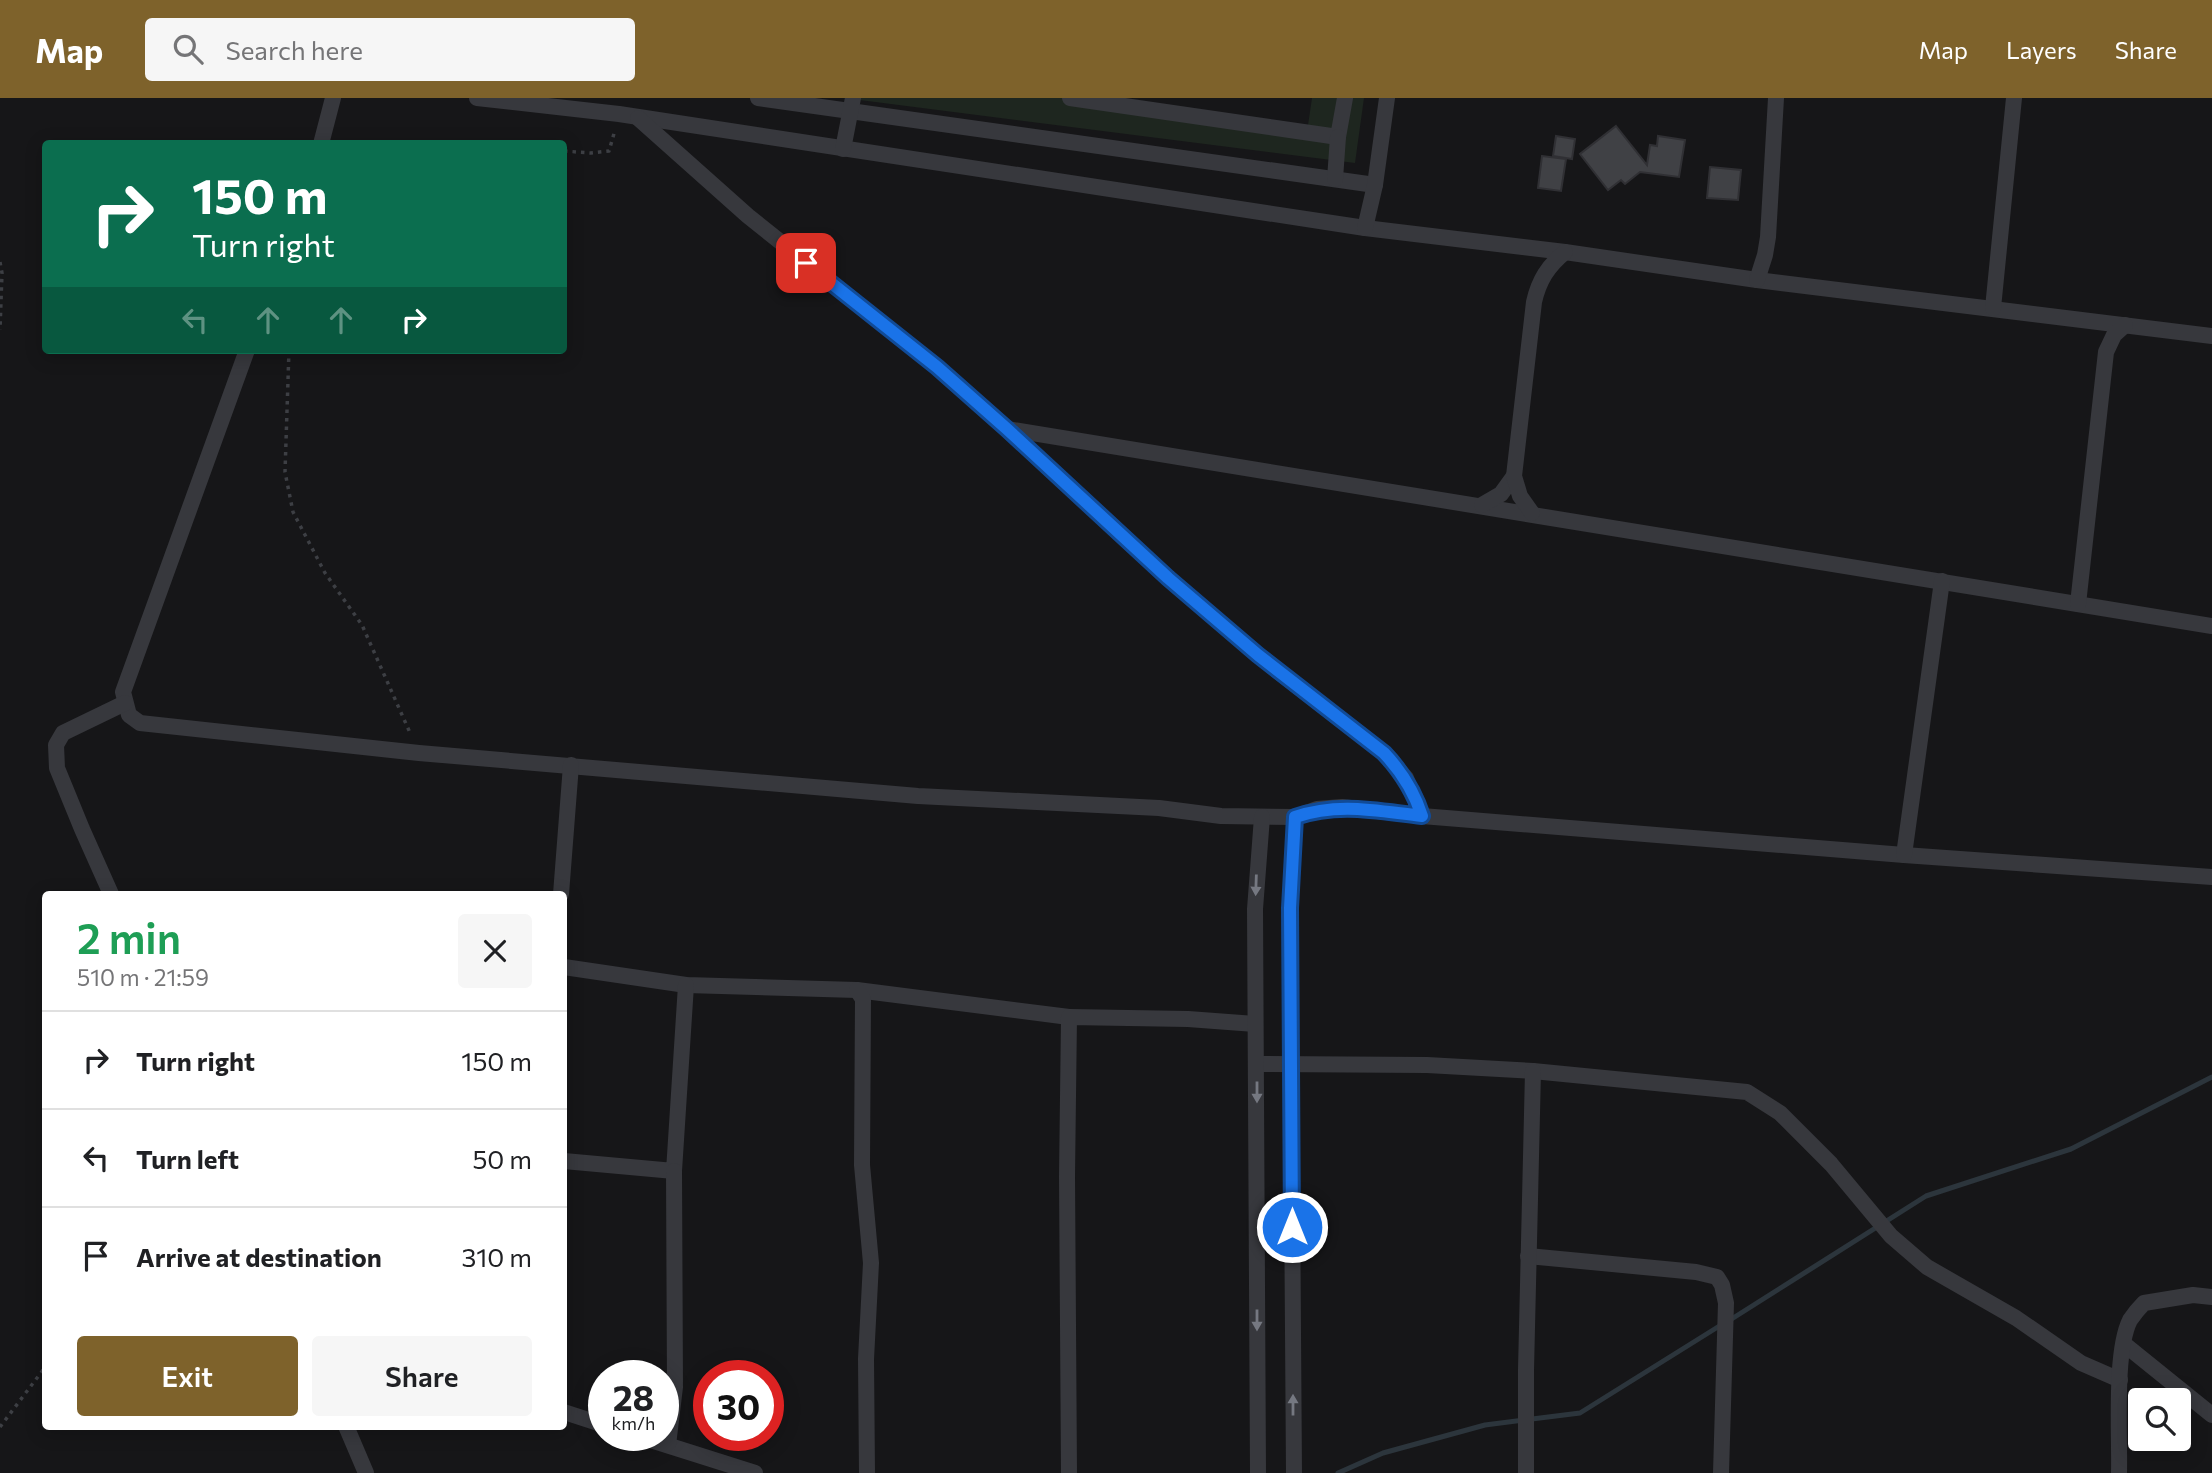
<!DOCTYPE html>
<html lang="en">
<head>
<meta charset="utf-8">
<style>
  body { margin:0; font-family:Commissioner,sans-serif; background:#f6f6f6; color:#202124; height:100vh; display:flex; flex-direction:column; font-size:26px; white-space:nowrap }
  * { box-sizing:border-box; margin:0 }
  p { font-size:23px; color:#757577 }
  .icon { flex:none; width:38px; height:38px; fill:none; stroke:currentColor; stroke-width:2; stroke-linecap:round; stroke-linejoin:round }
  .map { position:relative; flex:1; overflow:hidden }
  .details { position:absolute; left:42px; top:793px; width:525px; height:539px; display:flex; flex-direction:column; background:#fff; border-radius:7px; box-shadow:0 4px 18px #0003 }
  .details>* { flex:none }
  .banner { position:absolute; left:42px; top:42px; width:525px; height:214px; border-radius:7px; box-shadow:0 4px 18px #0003; background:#0b6e4f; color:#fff; overflow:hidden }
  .buttons { position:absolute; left:2128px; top:1290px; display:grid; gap:14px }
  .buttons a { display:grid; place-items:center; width:63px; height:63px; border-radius:7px; background:#fff; box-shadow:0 4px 18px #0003; font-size:35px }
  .speed { position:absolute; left:588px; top:1262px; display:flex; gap:14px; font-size:35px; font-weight:700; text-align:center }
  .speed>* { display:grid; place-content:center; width:91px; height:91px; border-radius:50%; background:#fff; box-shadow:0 4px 18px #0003; line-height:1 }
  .speed small { font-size:18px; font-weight:400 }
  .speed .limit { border:10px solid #d22; background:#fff; color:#111 }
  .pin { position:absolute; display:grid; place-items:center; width:60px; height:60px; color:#fff; margin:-30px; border-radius:14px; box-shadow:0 4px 10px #0006 }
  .me { position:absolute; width:77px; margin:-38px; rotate:0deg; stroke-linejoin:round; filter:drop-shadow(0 0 5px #0008) }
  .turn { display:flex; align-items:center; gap:24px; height:147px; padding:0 35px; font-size:32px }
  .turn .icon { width:91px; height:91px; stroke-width:2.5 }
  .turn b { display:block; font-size:49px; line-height:60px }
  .lanes { display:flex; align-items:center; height:66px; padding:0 35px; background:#0003; justify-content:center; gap:35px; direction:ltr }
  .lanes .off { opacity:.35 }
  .round { display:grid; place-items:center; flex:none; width:74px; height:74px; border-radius:7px; background:#f6f6f6 }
  .headline { display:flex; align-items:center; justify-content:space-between; height:119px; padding:0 35px }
  h1 { font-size:42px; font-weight:600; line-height:52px; color:#1e9e55 }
  .cta { display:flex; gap:14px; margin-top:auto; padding:14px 35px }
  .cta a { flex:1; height:80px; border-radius:7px; background:#7e622b; color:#fff; font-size:28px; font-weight:600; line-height:80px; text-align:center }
  .cta a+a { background:#f6f6f6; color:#202124 }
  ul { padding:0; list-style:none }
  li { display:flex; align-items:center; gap:21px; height:98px; padding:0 35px; border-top:2px solid #e0e0e0 }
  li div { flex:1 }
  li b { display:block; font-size:26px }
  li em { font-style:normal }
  header { display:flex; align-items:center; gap:42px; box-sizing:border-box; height:98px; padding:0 35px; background:#7e622b; color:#fff }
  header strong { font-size:33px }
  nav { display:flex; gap:38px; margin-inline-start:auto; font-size:24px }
  .search { width:490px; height:63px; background:#f6f6f6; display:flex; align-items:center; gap:18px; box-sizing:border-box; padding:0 24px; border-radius:7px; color:#757577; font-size:26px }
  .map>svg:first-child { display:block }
  .green { fill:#1e261f }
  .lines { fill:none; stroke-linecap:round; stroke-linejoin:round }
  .stream { stroke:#2c353c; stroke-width:5 }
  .building { fill:#404145; stroke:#303034; stroke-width:2 }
  .path { stroke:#3d3f44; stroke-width:3.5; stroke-dasharray:3.5 5; stroke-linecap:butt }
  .minor { stroke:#37383d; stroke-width:16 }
  .oneway { fill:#757881 }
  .route-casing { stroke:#114b97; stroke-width:18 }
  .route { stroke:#1a73e8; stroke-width:12 }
</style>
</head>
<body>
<header>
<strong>Map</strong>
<div class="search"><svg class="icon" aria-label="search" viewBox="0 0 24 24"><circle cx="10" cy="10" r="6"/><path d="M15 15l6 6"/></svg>Search here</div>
<nav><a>Map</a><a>Layers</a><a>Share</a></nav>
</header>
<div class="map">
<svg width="2212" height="1375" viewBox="0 0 2212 1375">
  <rect width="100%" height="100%" fill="#161618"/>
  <path class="green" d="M 844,0 L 1070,0 L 1307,34 L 1312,0 L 1364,0 L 1355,65 Z"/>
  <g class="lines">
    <g class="stream">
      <path d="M 1730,1222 L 1926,1098 L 2071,1051 L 2212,979"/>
      <path d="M 1338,1375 L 1383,1355 L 1485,1327 L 1580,1315 L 1721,1227"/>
    </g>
  </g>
  <g class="building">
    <path d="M 1616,28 L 1647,67 L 1650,47 L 1657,48 L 1658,38 L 1685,42 L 1679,79 L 1640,74 L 1625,86 L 1621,82 L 1608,92 L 1580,56 Z"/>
    <path d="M 1556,38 L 1575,41 L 1572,61 L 1553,58 Z"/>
    <path d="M 1542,58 L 1566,61 L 1561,93 L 1538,90 Z"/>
    <path d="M 1710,69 L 1741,72 L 1738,102 L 1707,100 Z"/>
  </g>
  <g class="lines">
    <g class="path">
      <path d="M 564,53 L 591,55 L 609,53 L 615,32"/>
      <path d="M 0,164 L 2,175 L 0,232"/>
      <path d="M 289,252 L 285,374 L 293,414 L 325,475 L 362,527 L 411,637"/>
      <path d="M 0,1329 L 46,1268"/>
    </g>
    <g class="minor">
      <path d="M 477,0 L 619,16 L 1365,130 L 1565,154 L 1757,182 L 2212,238"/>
      <path d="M 758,0 L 1375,87"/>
      <path d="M 1070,0 L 1338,39 L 1345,0"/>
      <path d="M 638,20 L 748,118 L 937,269 L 1007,331 L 1168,480 L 1276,572 L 1384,655 L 1406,680 L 1422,718"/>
      <path d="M 321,46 L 333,0"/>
      <path d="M 843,51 L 853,0"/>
      <path d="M 1335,81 L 1338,39"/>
      <path d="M 1365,130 L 1375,87 L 1387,0"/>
      <path d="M 1757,182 L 1765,157 L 1768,139 L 1776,0"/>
      <path d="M 1993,210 L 2014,0"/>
      <path d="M 247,252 L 123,594 L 129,617 L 140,625 L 419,655 L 918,698 L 1159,710 L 1221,718 L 1295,719 L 1317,711 L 1342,709 L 1422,718 L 1904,757 L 2212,779"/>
      <path d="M 1007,331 L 2212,528"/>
      <path d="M 1482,407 L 1501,396 L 1514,378"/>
      <path d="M 1532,415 L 1520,398 L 1514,378 L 1534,204 C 1539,182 1548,168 1565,154"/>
      <path d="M 2078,506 L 2106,254 L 2114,237 L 2125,227"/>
      <path d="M 1904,757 L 1942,483"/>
      <path d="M 111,796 L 82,731 L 57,670 L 56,647 L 63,635 L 125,605"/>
      <path d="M 561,796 L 571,667"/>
      <path d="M 564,869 L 686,887 L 857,892 L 1069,919"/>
      <path d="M 857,892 L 863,901 L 862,1067 L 871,1165 L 866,1261 L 867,1375"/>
      <path d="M 1257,966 L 1427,967 L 1533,973 L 1747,994 L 1780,1015 L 1831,1066 L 1891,1138 L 1927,1169 L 2016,1220 L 2081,1265 L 2120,1282"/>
      <path d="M 564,1063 L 674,1073 L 686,887"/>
      <path d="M 1528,1158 L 1696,1174 L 1717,1179 L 1722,1187 L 1726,1205 L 1721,1375"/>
      <path d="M 2124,1246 L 2212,1317"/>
      <path d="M 564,1314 L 604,1327"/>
      <path d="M 346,1328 L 366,1375"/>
      <path d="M 635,1337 L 755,1375"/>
      <path d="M 668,1347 L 675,1289 L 674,1073"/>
      <path d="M 1069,1375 L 1067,1078 L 1069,919 L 1188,921 L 1255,926"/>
      <path d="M 1258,1375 L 1255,811 L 1262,719"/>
      <path d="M 1294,1375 L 1290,810 L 1295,719"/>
      <path d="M 1526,1375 L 1526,1272 L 1533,973"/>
      <path d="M 2119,1375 C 2120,1337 2114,1254 2130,1222 C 2134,1216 2139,1210 2144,1205 L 2193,1197 L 2212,1199"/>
    </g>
  </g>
  <defs><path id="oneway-solid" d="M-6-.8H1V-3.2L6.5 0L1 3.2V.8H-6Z" transform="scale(1.75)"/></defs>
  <g class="oneway">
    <use href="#oneway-solid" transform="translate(1256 787) rotate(92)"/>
    <use href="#oneway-solid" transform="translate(1257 994) rotate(90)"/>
    <use href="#oneway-solid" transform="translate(1257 1222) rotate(90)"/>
    <use href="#oneway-solid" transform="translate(1293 1307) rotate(-90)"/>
  </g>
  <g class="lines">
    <g class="route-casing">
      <path id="route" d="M 806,165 L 937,269 L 1007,331 L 1168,480 L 1258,557 L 1384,655 C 1402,674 1414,693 1422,718 C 1377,713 1339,704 1295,719 L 1290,810 L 1292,1129"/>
    </g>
    <use href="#route" class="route"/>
  </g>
</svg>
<div class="buttons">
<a><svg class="icon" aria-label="search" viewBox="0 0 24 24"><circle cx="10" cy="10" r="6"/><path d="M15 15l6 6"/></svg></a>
</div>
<div class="speed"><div>28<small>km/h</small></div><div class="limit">30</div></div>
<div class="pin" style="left:806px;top:165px;background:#d93025"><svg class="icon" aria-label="arrive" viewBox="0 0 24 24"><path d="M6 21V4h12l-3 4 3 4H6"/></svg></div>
<svg class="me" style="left:1292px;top:1129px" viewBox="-20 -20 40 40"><circle r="17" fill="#1a73e8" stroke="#fff" stroke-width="3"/><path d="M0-11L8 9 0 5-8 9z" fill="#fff"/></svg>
<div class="banner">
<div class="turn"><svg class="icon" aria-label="right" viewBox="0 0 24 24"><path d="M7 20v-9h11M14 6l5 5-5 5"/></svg><div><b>150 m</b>Turn right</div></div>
<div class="lanes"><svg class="icon off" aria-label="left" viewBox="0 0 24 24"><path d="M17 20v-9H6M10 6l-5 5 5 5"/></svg><svg class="icon off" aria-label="ahead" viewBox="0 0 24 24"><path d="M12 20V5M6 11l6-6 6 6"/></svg><svg class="icon off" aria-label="ahead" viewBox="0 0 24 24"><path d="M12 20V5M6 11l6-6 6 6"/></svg><svg class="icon" aria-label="right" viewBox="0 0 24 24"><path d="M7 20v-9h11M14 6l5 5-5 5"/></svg></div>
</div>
<section class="details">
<div class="headline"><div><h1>2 min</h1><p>510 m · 21:59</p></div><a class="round"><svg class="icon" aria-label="close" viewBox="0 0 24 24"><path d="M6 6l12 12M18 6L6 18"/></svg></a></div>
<ul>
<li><svg class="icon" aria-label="right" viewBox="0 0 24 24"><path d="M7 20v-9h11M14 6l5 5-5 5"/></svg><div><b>Turn right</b></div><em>150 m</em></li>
<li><svg class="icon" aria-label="left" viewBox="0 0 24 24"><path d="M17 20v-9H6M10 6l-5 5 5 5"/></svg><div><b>Turn left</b></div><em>50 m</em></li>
<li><svg class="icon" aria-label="arrive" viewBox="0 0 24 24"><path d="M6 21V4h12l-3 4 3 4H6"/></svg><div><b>Arrive at destination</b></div><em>310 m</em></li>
</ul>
<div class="cta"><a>Exit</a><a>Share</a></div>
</section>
</div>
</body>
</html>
